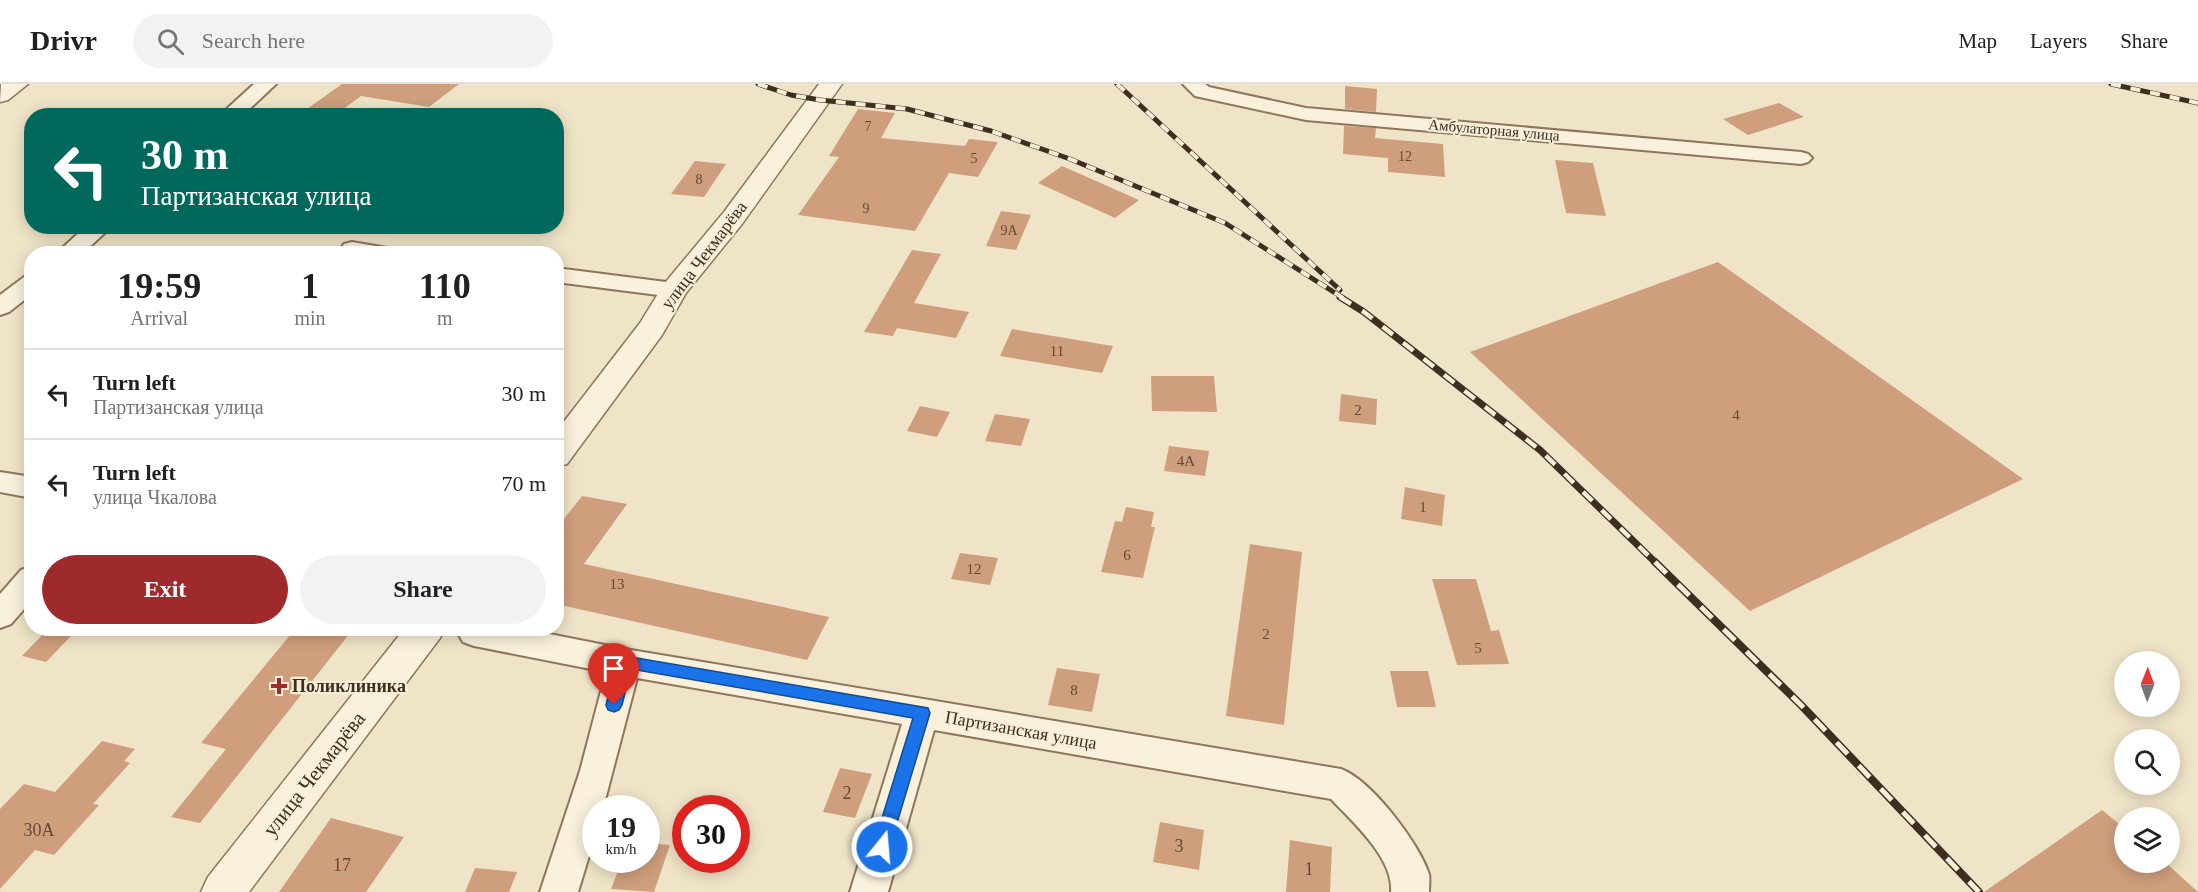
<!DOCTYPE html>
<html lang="en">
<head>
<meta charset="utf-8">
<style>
  body { margin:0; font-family:"Times New Roman",serif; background:#f2f2f2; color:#202124; height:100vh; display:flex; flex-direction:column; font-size:22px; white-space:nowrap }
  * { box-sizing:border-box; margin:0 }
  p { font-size:20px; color:#757577 }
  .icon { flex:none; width:33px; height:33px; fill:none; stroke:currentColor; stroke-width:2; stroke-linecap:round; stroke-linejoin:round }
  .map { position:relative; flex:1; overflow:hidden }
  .panel { position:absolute; left:24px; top:162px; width:540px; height:390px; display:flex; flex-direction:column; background:#fff; border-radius:24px; box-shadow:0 3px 15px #0003 }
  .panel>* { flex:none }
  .banner { position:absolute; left:24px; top:24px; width:540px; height:126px; border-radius:24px; box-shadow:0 3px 15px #0003; background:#00695c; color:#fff; overflow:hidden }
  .needle { width:39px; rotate:1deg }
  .tools { position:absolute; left:2114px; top:567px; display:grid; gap:12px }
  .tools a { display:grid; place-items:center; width:66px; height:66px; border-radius:50%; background:#fff; box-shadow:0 3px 15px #0003; font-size:30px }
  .speed { position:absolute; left:582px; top:711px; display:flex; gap:12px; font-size:30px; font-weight:700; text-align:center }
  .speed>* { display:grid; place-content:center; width:78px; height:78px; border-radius:50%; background:#fff; box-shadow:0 3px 15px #0003; line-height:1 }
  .speed small { font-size:15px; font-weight:400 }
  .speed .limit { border:9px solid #d22; background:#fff; color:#111 }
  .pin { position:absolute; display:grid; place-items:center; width:51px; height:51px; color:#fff; margin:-62px -26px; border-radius:50% 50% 50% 0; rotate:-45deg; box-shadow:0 0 6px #0007 }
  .pin .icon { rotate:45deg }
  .me { position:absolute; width:66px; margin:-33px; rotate:17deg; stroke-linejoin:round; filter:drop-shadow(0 0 4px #0008) }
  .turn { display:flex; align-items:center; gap:21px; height:126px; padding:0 18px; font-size:27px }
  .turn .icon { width:78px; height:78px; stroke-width:2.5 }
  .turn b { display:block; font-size:42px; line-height:51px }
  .eta { display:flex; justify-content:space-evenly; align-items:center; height:102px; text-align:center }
  .eta b { font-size:36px; font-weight:700; line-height:42px }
  .button { display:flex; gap:12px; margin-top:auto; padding:12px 18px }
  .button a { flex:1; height:69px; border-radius:36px; background:#9e2a2b; color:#fff; font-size:24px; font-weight:700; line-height:69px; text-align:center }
  .button a+a { background:#f2f2f2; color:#202124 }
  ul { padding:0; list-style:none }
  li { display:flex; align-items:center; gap:18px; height:90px; padding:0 18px; border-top:2px solid #e0e0e0 }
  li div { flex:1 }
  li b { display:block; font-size:22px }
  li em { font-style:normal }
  header { display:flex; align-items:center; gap:36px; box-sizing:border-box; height:84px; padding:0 30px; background:#fff; border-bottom:2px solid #e0e0e0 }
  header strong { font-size:28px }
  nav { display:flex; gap:33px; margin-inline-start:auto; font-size:21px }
  .search { width:420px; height:54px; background:#f2f2f2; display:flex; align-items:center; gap:15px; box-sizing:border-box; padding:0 21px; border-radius:33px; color:#757577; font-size:22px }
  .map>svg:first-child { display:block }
  .building { fill:#cf9f7d }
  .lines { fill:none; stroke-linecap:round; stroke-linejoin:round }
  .minor-casing { stroke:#8d765c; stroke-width:4 }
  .tertiary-casing { stroke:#8d765c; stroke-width:3 }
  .minor { fill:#faf1dc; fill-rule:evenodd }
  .tertiary { fill:#faf1dc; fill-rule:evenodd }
  .rail-far2-casing { stroke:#3d2e20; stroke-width:5 }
  .rail-far1-casing { stroke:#3d2e20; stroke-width:7 }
  .rail-casing { stroke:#3d2e20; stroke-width:8 }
  .rail-far2 { stroke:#f7eed8; stroke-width:4; stroke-dasharray:10; stroke-linecap:butt }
  .rail-far1 { stroke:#f7eed8; stroke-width:4.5; stroke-dasharray:13; stroke-linecap:butt }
  .rail { stroke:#f7eed8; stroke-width:5; stroke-dasharray:16; stroke-linecap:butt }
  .route { fill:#1a73e8; stroke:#114b97; stroke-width:1.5 }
  .poi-dot { fill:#9e2a2b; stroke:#f7eed8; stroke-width:2 }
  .labels { text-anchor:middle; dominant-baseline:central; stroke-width:4.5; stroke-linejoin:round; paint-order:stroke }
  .far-number-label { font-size:14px; fill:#624a37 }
  .far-street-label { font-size:15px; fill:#3d2e20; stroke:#f7eed8 }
  .number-label { font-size:15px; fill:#624a37 }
  .street-label { font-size:18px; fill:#3d2e20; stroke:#f7eed8 }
  .poi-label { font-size:18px; font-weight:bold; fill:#3d2e20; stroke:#f7eed8; text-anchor:start }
  .near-number-label { font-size:18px; fill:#624a37 }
  .near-street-label { font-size:21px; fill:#3d2e20; stroke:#f7eed8 }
</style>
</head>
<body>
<header>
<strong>Drivr</strong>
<div class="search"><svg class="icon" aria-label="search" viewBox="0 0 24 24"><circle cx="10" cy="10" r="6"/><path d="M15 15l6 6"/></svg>Search here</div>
<nav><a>Map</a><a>Layers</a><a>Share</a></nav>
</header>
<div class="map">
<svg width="2198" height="808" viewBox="0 0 2198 808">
  <rect width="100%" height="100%" fill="#f0e4c8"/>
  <g class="building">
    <path d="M 342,0 L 459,0 L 429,23 L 361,12 L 342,26 L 338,25 L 329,32 L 297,32 Z"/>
    <path d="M 1345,2 L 1377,5 L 1376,28 L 1345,25 Z"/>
    <path d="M 1779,19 L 1804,33 L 1748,51 L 1723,35 Z"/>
    <path d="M 858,25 L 895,29 L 881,54 L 965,62 L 969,55 L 998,58 L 978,93 L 949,89 L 915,147 L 798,131 L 839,73 L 829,72 Z"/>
    <path d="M 1344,42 L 1376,44 L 1375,54 L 1443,60 L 1445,93 L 1388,88 L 1388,74 L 1343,70 Z"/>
    <path d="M 1555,76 L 1593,79 L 1606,132 L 1566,129 Z"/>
    <path d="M 695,77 L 726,80 L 704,113 L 671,110 Z"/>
    <path d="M 1062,82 L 1139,116 L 1115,134 L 1038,99 Z"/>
    <path d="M 1001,127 L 1031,131 L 1016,166 L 986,162 Z"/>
    <path d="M 912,166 L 941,170 L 914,219 L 969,228 L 956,254 L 897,244 L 893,252 L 864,248 Z"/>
    <path d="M 1718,178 L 2023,395 L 1750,527 L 1470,268 Z"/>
    <path d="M 1012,245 L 1113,262 L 1102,289 L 1000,272 Z"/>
    <path d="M 1151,292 L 1214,292 L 1217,328 L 1152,327 Z"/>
    <path d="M 1341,310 L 1377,315 L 1376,341 L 1339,337 Z"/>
    <path d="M 920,322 L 950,328 L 937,353 L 907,347 Z"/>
    <path d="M 995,330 L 1030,335 L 1021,362 L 985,357 Z"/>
    <path d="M 1169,362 L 1209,367 L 1205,392 L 1164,387 Z"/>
    <path d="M 1405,403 L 1445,411 L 1442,442 L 1401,435 Z"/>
    <path d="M 582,412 L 627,420 L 584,480 L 829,533 L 807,576 L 556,520 L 556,445 Z"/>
    <path d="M 1126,423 L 1154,428 L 1151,443 L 1155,443 L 1143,494 L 1101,488 L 1115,437 L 1122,438 Z"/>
    <path d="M 1250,460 L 1302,468 L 1284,641 L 1226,632 Z"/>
    <path d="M 960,469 L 998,474 L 990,501 L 951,495 Z"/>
    <path d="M 1432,495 L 1476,495 L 1491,547 L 1499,546 L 1509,580 L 1457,581 Z"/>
    <path d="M 296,544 L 354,544 L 200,739 L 171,733 L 226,665 L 201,659 Z"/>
    <path d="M 46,547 L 71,552 L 46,578 L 22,572 Z"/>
    <path d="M 1057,584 L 1100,590 L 1092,628 L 1048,621 Z"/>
    <path d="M 1390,587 L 1428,587 L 1436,623 L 1397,623 Z"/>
    <path d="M 102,657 L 135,665 L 124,677 L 130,679 L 93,720 L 99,721 L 54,771 L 35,766 L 0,805 L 0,725 L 24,700 L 55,708 Z"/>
    <path d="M 840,684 L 872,690 L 855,734 L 823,728 Z"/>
    <path d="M 2102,726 L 2124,744 L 2124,778 L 2165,778 L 2198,808 L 1984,808 Z"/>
    <path d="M 331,734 L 404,753 L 366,808 L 279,808 Z"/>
    <path d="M 1160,738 L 1204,746 L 1199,786 L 1153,778 Z"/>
    <path d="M 1290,756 L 1332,763 L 1330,808 L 1286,808 Z"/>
    <path d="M 646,759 L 670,761 L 654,808 L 611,805 L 622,776 L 646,776 Z"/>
    <path d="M 475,784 L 517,788 L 509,808 L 465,808 Z"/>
  </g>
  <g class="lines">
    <g class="minor-casing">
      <g id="minor">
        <path d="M 254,0 L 276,0 L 242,32 L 219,32 Z"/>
        <path d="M 1183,0 L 1205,0 L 1209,3 L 1306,24 L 1801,68 L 1808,70 L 1812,74 L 1808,78 L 1801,80 L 1306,36 L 1195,12 Z"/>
        <path d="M 86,142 L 112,142 L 82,170 L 56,170 Z"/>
        <path d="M 352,158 L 393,165 L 396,170 L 337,170 L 344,160 Z"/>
        <path d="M 556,184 L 674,199 L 683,201 L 686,206 L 683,211 L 674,213 L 556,198 Z"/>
        <path d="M 32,191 L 32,210 L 9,228 L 0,231 L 0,211 L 24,193 Z"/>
        <path d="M 0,388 L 32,393 L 32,414 L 0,408 Z"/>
        <path d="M 32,482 L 32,516 L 11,540 L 0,544 L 0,510 L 21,486 Z"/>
        <path d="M 455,544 L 519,544 L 625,565 L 1341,685 C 1371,696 1419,759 1429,790 C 1430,795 1429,802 1429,808 L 1391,808 C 1394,775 1353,738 1331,715 L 934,646 L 888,808 L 850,808 L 902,640 L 637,594 L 603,724 L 596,724 L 596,749 L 578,808 L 540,808 L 580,687 L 606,588 L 474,562 L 463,558 Z"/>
      </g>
    </g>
    <g class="tertiary-casing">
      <g id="tertiary">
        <path d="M 1,0 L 28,0 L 8,16 L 0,18 Z"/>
        <path d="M 819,0 L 842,0 L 742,140 L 686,209 L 662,251 L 567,380 L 556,383 L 556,348 L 640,239 L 664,200 L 724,128 Z"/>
        <path d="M 405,544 L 445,544 L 440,554 L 249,808 L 201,808 L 208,793 Z"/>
      </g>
    </g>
    <use href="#minor" class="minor"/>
    <use href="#tertiary" class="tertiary"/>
    <g class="rail-far2-casing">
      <g id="rail-far2">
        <path d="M 758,0 L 791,11 L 820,16 L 907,25 L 991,47 L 1070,75 L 1225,139 L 1343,214"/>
        <path d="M 1117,0 L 1340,206"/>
        <path d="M 2111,0 L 2198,19"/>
      </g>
    </g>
    <g class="rail-far1-casing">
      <path id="rail-far1" d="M 1340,213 L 1364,228 L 1540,366 L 1656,479"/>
    </g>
    <g class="rail-casing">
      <path id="rail" d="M 1655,478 L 1801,621 L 1979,808"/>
    </g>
    <use href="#rail-far2" class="rail-far2"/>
    <use href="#rail-far1" class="rail-far1"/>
    <use href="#rail" class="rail"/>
  </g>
  <path class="route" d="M 625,572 L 928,624 L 930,629 L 888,769 L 882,772 L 876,769 L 873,763 L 913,634 L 631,585 L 622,621 L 619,626 L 614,628 L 608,626 L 606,621 L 617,578 L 619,573 Z"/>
  <path class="poi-dot" d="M276 593h6v6h6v6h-6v6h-6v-6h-6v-6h6z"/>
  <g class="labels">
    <g class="far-number-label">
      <text x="868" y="42">7</text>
      <text x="1405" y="72">12</text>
      <text x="974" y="74">5</text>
      <text x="699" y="95">8</text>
      <text x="866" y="124">9</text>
      <text x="1009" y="146">9А</text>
    </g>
    <g class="far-street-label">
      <text transform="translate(1494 46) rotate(5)">Амбулаторная улица</text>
    </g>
    <g class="number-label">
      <text x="1057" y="267">11</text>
      <text x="1358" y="326">2</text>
      <text x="1736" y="331">4</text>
      <text x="1186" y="377">4А</text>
      <text x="1423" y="423">1</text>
      <text x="1127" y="471">6</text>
      <text x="974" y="485">12</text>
      <text x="617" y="500">13</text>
      <text x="1266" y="550">2</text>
      <text x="1478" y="564">5</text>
      <text x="1074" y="606">8</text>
    </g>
    <g class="street-label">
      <text transform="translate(704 171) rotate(-53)">улица Чекмарёва</text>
      <text transform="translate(1021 646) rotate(10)">Партизанская улица</text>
    </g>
    <g class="poi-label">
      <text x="292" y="602">Поликлиника</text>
    </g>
    <g class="near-number-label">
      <text x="847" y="709">2</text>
      <text x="39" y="746">30А</text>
      <text x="1179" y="762">3</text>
      <text x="342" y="781">17</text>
      <text x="1309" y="785">1</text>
    </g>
    <g class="near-street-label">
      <text transform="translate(314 690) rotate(-52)">улица Чекмарёва</text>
    </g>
  </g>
</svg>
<div class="tools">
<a><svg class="needle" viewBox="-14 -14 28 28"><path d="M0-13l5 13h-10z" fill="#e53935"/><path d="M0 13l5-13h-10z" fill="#757577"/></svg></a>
<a><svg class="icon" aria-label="search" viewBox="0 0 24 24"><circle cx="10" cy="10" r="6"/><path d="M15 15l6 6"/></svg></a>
<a><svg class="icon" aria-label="layers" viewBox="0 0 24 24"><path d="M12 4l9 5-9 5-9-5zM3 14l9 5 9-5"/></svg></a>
</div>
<div class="speed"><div>19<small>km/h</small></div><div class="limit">30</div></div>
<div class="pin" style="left:614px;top:621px;background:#d93025"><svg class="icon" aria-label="arrive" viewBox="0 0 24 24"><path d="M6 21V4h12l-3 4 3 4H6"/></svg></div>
<svg class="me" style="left:882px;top:763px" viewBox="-20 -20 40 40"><circle r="17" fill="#1a73e8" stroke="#fff" stroke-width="3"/><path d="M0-11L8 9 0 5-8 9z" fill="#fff"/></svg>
<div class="banner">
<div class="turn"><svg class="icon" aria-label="left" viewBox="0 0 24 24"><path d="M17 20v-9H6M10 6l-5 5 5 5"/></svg><div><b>30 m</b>Партизанская улица</div></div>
</div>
<section class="panel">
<div class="eta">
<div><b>19:59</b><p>Arrival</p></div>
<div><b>1</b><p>min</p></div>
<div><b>110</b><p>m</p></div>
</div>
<ul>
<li><svg class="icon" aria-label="left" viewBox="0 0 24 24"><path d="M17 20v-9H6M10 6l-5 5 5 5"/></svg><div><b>Turn left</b><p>Партизанская улица</p></div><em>30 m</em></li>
<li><svg class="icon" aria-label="left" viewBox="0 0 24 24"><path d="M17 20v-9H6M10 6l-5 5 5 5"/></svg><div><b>Turn left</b><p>улица Чкалова</p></div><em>70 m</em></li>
</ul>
<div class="button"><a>Exit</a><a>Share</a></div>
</section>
</div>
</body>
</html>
